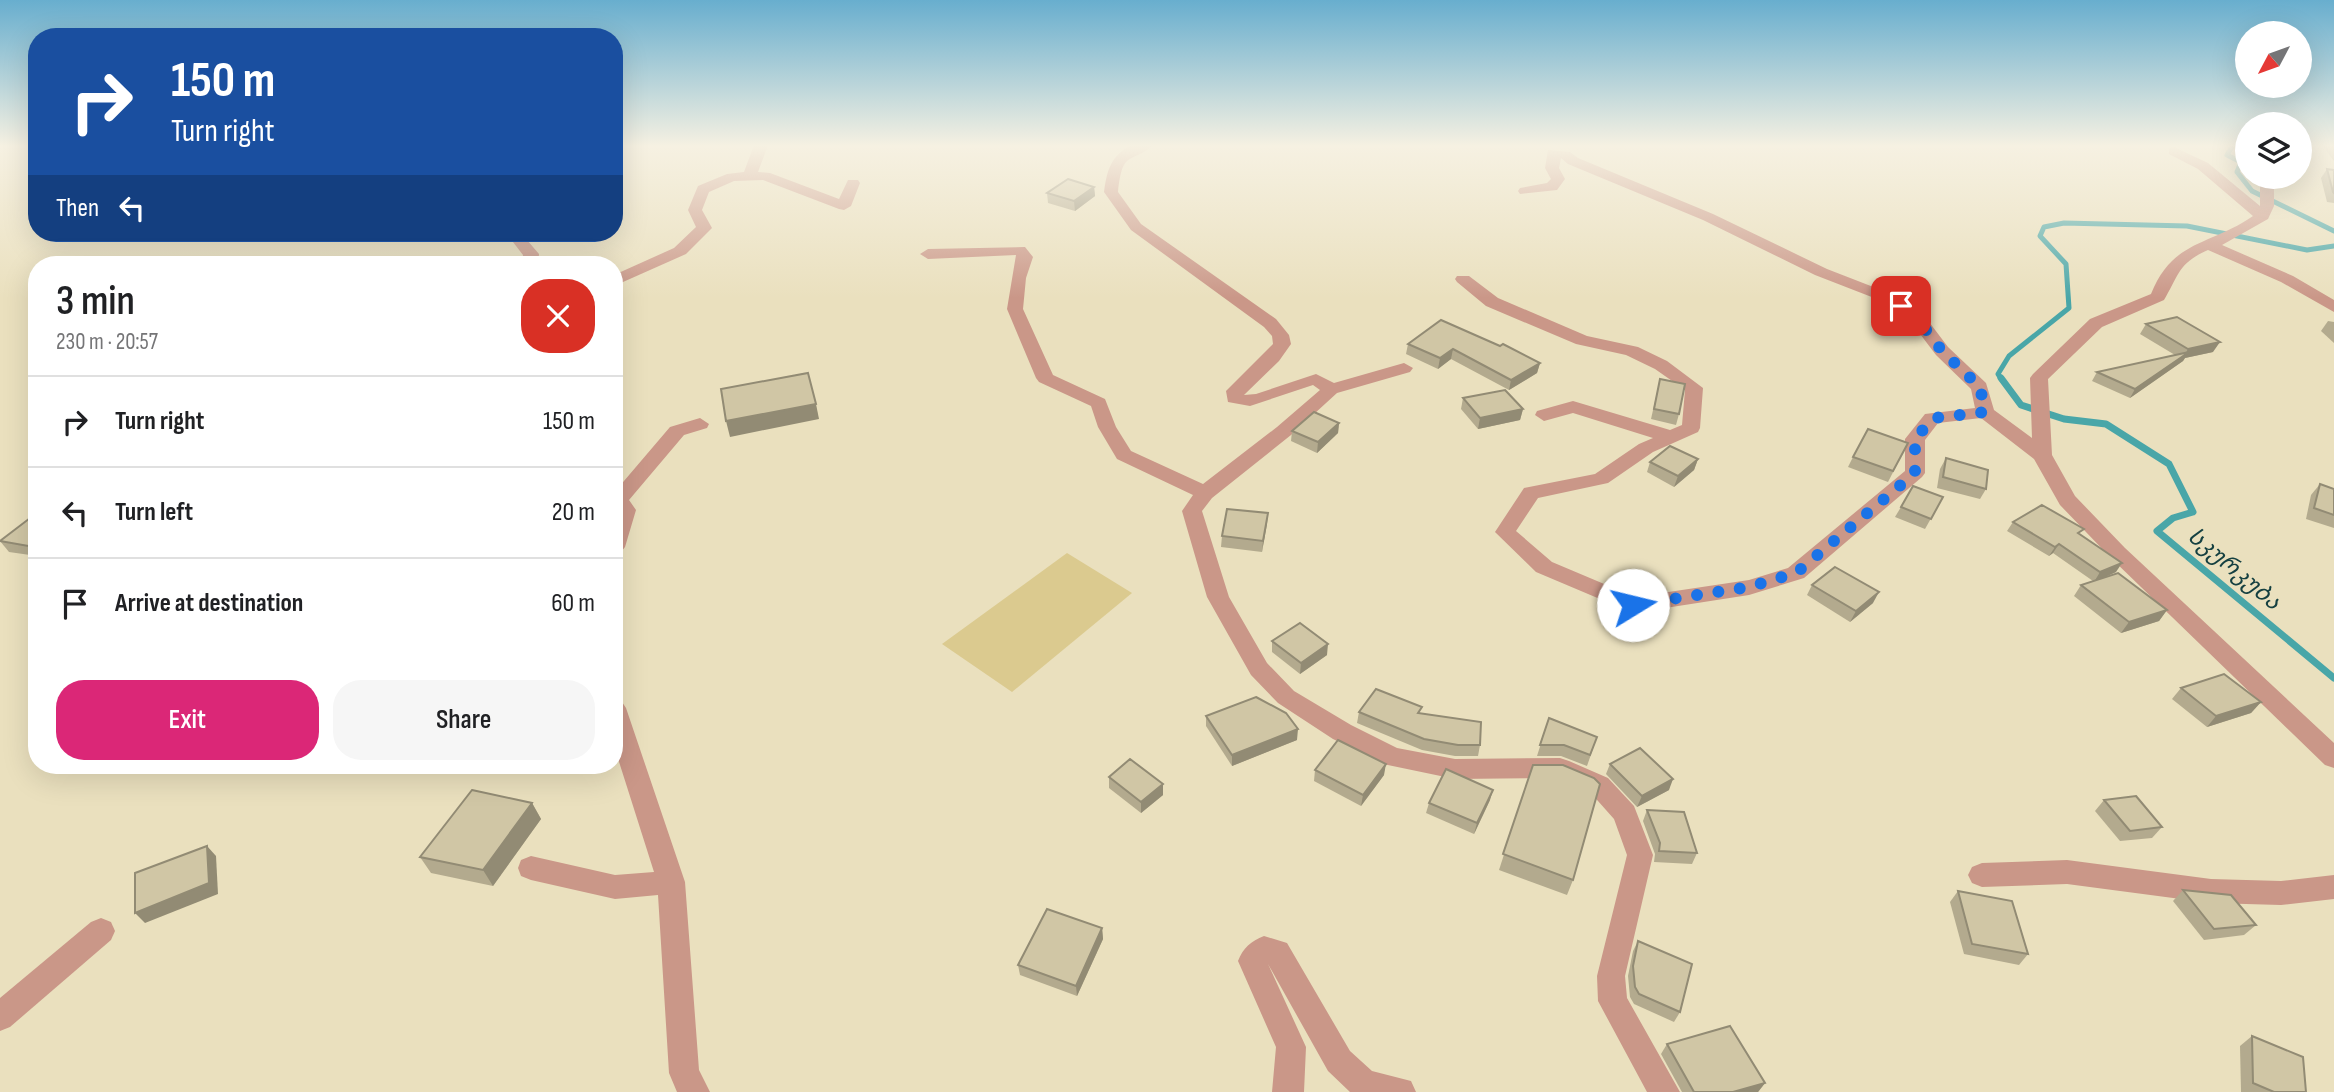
<!DOCTYPE html>
<html lang="en">
<head>
<meta charset="utf-8">
<style>
  body { margin:0; font-family:"Sofia Sans Condensed","Noto Sans Georgian",sans-serif; background:#f6f6f6; color:#202124; height:100vh; display:flex; flex-direction:column; font-size:26px; white-space:nowrap }
  * { box-sizing:border-box; margin:0 }
  p { font-size:23px; color:#757577 }
  .icon { flex:none; width:38px; height:38px; fill:none; stroke:currentColor; stroke-width:2; stroke-linecap:round; stroke-linejoin:round }
  .map { position:relative; flex:1; overflow:hidden }
  .sheet { position:absolute; left:28px; top:256px; width:595px; height:518px; display:flex; flex-direction:column; background:#fff; border-radius:28px; box-shadow:0 7px 28px #0002 }
  .sheet>* { flex:none }
  .guide { position:absolute; left:28px; top:28px; width:595px; height:214px; border-radius:28px; box-shadow:0 7px 28px #0002; background:#1a4fa0; color:#fff; overflow:hidden }
  .needle { width:46px; rotate:229deg }
  .buttons { position:absolute; left:2235px; top:21px; display:grid; gap:14px }
  .buttons a { display:grid; place-items:center; width:77px; height:77px; border-radius:50%; background:#fff; box-shadow:0 7px 28px #0002; font-size:35px }
  .pin { position:absolute; display:grid; place-items:center; width:60px; height:60px; color:#fff; margin:-30px; border-radius:14px; box-shadow:0 4px 10px #0006 }
  .me { position:absolute; width:77px; margin:-38px; rotate:81deg; stroke-linejoin:round; filter:drop-shadow(0 0 5px #0008) }
  .turn { display:flex; align-items:center; gap:24px; height:147px; padding:0 28px; font-size:32px }
  .turn .icon { width:91px; height:91px; stroke-width:2.5 }
  .turn b { display:block; font-size:49px; line-height:60px }
  .then { display:flex; align-items:center; height:66px; padding:0 28px; background:#0003; gap:14px; font-size:26px }
  .round { display:grid; place-items:center; flex:none; width:74px; height:74px; border-radius:28px; background:#f6f6f6 }
  .headline { display:flex; align-items:center; justify-content:space-between; height:119px; padding:0 28px }
  h1 { font-size:42px; font-weight:600; line-height:52px }
  .primary-button { display:flex; gap:14px; margin-top:auto; padding:14px 28px }
  .primary-button a { flex:1; height:80px; border-radius:28px; background:#db2777; color:#fff; font-size:28px; font-weight:600; line-height:80px; text-align:center }
  .primary-button a+a { background:#f6f6f6; color:#202124 }
  ul { padding:0; list-style:none }
  li { display:flex; align-items:center; gap:21px; height:91px; padding:0 28px; border-top:2px solid #e0e0e0 }
  li div { flex:1 }
  li b { display:block; font-size:26px }
  li em { font-style:normal }
  .map>svg:first-child { display:block }
  .green { fill:#dbca8f }
  .lines { fill:none; stroke-linecap:round; stroke-linejoin:round }
  .stream-far1 { stroke:#49a6a8; stroke-width:5 }
  .stream { stroke:#49a6a8; stroke-width:7 }
  .minor { fill:#ca9788; fill-rule:evenodd }
  .wall { fill:#b3aa8e }
  .shaded-wall { fill:#928b74 }
  .building { fill:#d0c6a5; stroke:#928b74; stroke-width:2 }
  .route { stroke:#1a73e8; stroke-width:12; stroke-dasharray:0 21.6 }
  .labels { text-anchor:middle; dominant-baseline:central; stroke-width:6; stroke-linejoin:round; paint-order:stroke }
  .water-label { font-size:23px; font-style:italic; fill:#154041; stroke:#eae0be }
</style>
</head>
<body>
<div class="map">
<svg width="2334" height="1092" viewBox="0 0 2334 1092">
  <rect width="100%" height="100%" fill="#eae0be"/>
  <path class="green" d="M 1067,553 L 1132,593 L 1012,692 L 942,644 Z"/>
  <g class="lines">
    <g class="stream-far1">
      <path d="M 2233,145 L 2227,155 L 2241,162 L 2237,172 L 2252,191 L 2334,231"/>
      <path d="M 2002,380 L 1998,374 L 2009,356 L 2069,308 L 2066,264 L 2040,236 L 2044,227 L 2064,223 L 2187,226 L 2307,250 L 2334,246"/>
    </g>
    <path class="stream" d="M 2001,378 L 2021,405 L 2064,419 L 2106,424 L 2169,464 L 2193,512 L 2173,518 L 2157,531 L 2334,678"/>
    <g class="minor">
      <path d="M 754,145 L 768,145 L 758,172 L 770,173 L 839,199 L 848,180 L 858,180 L 860,183 L 851,206 L 844,210 L 839,209 L 763,180 L 734,181 L 709,192 L 702,210 L 712,228 L 686,254 L 614,286 L 614,275 L 674,248 L 696,227 L 688,210 L 698,186 L 727,174 L 744,172 Z"/>
      <path d="M 1132,145 L 1154,145 C 1128,165 1123,150 1118,192 L 1141,224 L 1276,319 L 1289,335 L 1291,344 L 1279,361 L 1244,395 L 1256,394 L 1316,374 L 1334,383 L 1404,363 L 1413,368 L 1410,372 L 1337,393 L 1291,435 L 1212,498 L 1202,511 L 1229,597 L 1267,663 L 1294,691 L 1351,725 L 1397,748 L 1455,759 L 1560,758 L 1569,761 L 1608,778 L 1634,806 L 1653,855 L 1625,976 L 1627,998 L 1680,1092 L 1647,1092 L 1598,1001 L 1597,976 L 1627,855 L 1614,819 L 1590,792 L 1558,778 L 1455,779 L 1383,764 L 1333,739 L 1278,703 L 1251,675 L 1207,597 L 1182,511 L 1193,495 L 1117,459 L 1098,427 L 1091,406 L 1039,382 L 1036,378 L 1007,309 L 1016,255 L 928,259 L 920,254 L 928,249 L 1025,247 L 1033,257 L 1026,278 L 1023,309 L 1053,375 L 1105,399 L 1116,427 L 1131,451 L 1203,484 L 1277,427 L 1320,390 L 1313,385 L 1250,406 L 1228,402 L 1226,391 L 1273,344 L 1272,336 L 1264,327 L 1131,230 L 1104,192 C 1107,170 1111,155 1132,145 Z"/>
      <path d="M 2300,145 L 2308,145 L 2300,150 Z"/>
      <path d="M 2174,147 L 2208,163 L 2260,206 L 2260,177 L 2274,177 L 2274,206 L 2268,219 L 2222,245 L 2293,276 L 2334,300 L 2334,312 L 2281,282 L 2208,250 C 2178,263 2179,275 2164,300 L 2102,327 L 2048,379 L 2052,455 L 2075,496 L 2125,548 L 2334,743 L 2334,768 L 2325,765 L 2111,558 L 2060,505 L 2034,459 L 1981,418 L 1938,423 L 1925,440 L 1925,473 L 1922,477 L 1804,578 L 1749,595 L 1633,613 L 1536,572 L 1495,532 L 1524,488 L 1595,474 L 1639,444 L 1653,438 L 1573,413 L 1544,421 L 1535,415 L 1537,411 L 1573,401 L 1670,430 L 1682,425 L 1685,390 L 1655,369 L 1626,355 L 1576,344 L 1486,306 L 1457,282 L 1455,279 L 1457,276 L 1469,276 L 1498,298 L 1587,336 L 1638,347 L 1667,361 L 1703,388 L 1700,428 L 1698,432 L 1653,452 L 1608,483 L 1538,498 L 1516,531 L 1552,562 L 1635,597 L 1749,580 L 1788,568 L 1905,471 L 1905,439 L 1925,414 L 1975,408 L 1971,389 L 1936,355 L 1908,318 L 1882,301 L 1815,275 L 1703,220 L 1568,164 L 1561,158 L 1559,168 L 1565,179 L 1557,190 L 1520,194 L 1518,191 L 1520,188 L 1547,183 L 1551,179 L 1545,168 L 1548,150 L 1570,152 L 1578,158 L 1713,214 L 1827,269 L 1894,295 L 1920,310 L 1948,347 L 1986,383 L 1994,410 L 2032,438 L 2030,378 L 2033,374 L 2090,319 L 2151,294 C 2173,239 2210,246 2253,216 L 2198,169 L 2169,154 L 2169,148 Z"/>
      <path d="M 506,233 L 521,233 L 539,254 L 538,264 L 522,264 L 523,255 Z"/>
      <path d="M 700,418 L 709,424 L 707,428 L 684,435 L 629,500 L 636,510 L 625,547 L 621,552 L 614,554 L 614,487 L 618,488 L 670,427 Z"/>
      <path d="M 614,699 L 622,702 L 626,708 L 685,882 L 699,1070 L 710,1092 L 677,1092 L 669,1073 L 658,895 L 615,899 L 531,880 L 521,876 L 518,868 L 521,860 L 531,856 L 615,875 L 654,872 L 614,746 Z"/>
      <path d="M 2067,860 L 2211,879 L 2281,881 L 2334,875 L 2334,899 L 2281,905 L 2211,903 L 2067,884 L 1982,887 L 1972,883 L 1968,875 L 1972,867 L 1982,863 Z"/>
      <path d="M 101,918 L 111,922 L 115,931 L 111,940 L 10,1027 L 0,1031 L 0,998 L 91,922 Z"/>
      <path d="M 1264,936 L 1287,943 L 1350,1051 L 1372,1071 L 1411,1081 L 1416,1092 L 1350,1092 L 1328,1071 L 1268,964 L 1306,1047 L 1304,1092 L 1272,1092 L 1276,1047 L 1238,961 C 1243,948 1251,941 1264,936 Z"/>
    </g>
  </g>
  <g class="wall">
    <path d="M 2322,145 L 2334,145 L 2334,161 Z"/>
    <path d="M 2327,169 L 2334,170 L 2334,203 L 2327,202 L 2321,178 Z"/>
    <path d="M 1094,187 L 1095,196 L 1075,211 L 1048,203 L 1047,193 Z"/>
    <path d="M 1441,320 L 1540,363 L 1537,373 L 1509,390 L 1451,359 L 1438,369 L 1406,354 L 1408,344 Z"/>
    <path d="M 2328,321 L 2334,322 L 2334,343 L 2321,331 Z"/>
    <path d="M 2146,324 L 2213,352 L 2185,358 L 2183,361 L 2130,398 L 2092,381 L 2097,372 L 2175,355 L 2140,334 Z"/>
    <path d="M 1660,379 L 1679,414 L 1676,425 L 1651,419 Z"/>
    <path d="M 1463,398 L 1523,409 L 1520,420 L 1478,429 L 1461,409 Z"/>
    <path d="M 1339,423 L 1338,433 L 1317,453 L 1291,441 L 1292,431 Z"/>
    <path d="M 1908,443 L 1888,482 L 1848,467 L 1853,457 Z"/>
    <path d="M 1946,458 L 1986,489 L 1980,499 L 1937,488 L 1940,469 Z"/>
    <path d="M 1698,459 L 1694,470 L 1674,487 L 1647,472 L 1650,462 Z"/>
    <path d="M 2320,484 L 2334,489 L 2334,528 L 2306,519 L 2311,495 Z"/>
    <path d="M 1943,497 L 1925,529 L 1895,517 L 1901,507 Z"/>
    <path d="M 1268,513 L 1262,552 L 1221,547 L 1222,536 Z"/>
    <path d="M 37,516 L 37,556 L 9,552 L 0,541 Z"/>
    <path d="M 2013,522 L 2080,535 L 2116,572 L 2103,578 L 2167,610 L 2159,621 L 2121,633 L 2074,596 L 2081,585 L 2093,581 L 2053,553 L 2049,556 L 2007,531 Z"/>
    <path d="M 1812,585 L 1873,603 L 1850,622 L 1807,595 Z"/>
    <path d="M 1272,641 L 1327,655 L 1300,674 L 1272,652 Z"/>
    <path d="M 2181,688 L 2261,702 L 2251,713 L 2207,727 L 2172,699 Z"/>
    <path d="M 1359,712 L 1420,713 L 1480,745 L 1478,756 L 1455,756 L 1422,750 L 1357,723 Z"/>
    <path d="M 1206,716 L 1297,740 L 1232,766 L 1206,726 Z"/>
    <path d="M 1549,718 L 1597,737 L 1587,766 L 1561,756 L 1537,756 Z"/>
    <path d="M 1610,764 L 1669,790 L 1637,807 L 1606,774 Z"/>
    <path d="M 1533,765 L 1573,880 L 1567,895 L 1499,870 Z"/>
    <path d="M 1315,770 L 1384,775 L 1361,806 L 1314,781 Z"/>
    <path d="M 1109,777 L 1163,795 L 1141,813 L 1109,788 Z"/>
    <path d="M 1490,800 L 1474,834 L 1426,813 L 1429,803 Z"/>
    <path d="M 2104,800 L 2162,827 L 2152,838 L 2120,841 L 2095,811 Z"/>
    <path d="M 532,803 L 541,819 L 493,886 L 431,873 L 420,857 Z"/>
    <path d="M 1647,810 L 1697,853 L 1692,864 L 1654,862 L 1655,854 L 1643,821 Z"/>
    <path d="M 2183,890 L 2256,925 L 2244,935 L 2204,940 L 2173,901 Z"/>
    <path d="M 1958,891 L 2028,954 L 2019,965 L 1964,954 L 1950,902 Z"/>
    <path d="M 1102,928 L 1103,939 L 1077,996 L 1020,975 L 1018,965 Z"/>
    <path d="M 1638,941 L 1680,1012 L 1674,1022 L 1634,1004 L 1630,997 L 1628,976 L 1633,951 Z"/>
    <path d="M 2252,1036 L 2306,1092 L 2241,1092 L 2240,1046 Z"/>
    <path d="M 1667,1044 L 1765,1083 L 1758,1092 L 1682,1092 L 1661,1054 Z"/>
  </g>
  <g class="shaded-wall">
    <path d="M 1094,187 L 1095,196 L 1075,211 L 1074,201 Z"/>
    <path d="M 2220,342 L 2213,352 L 2185,358 L 2183,361 L 2130,398 L 2135,389 L 2184,356 L 2188,349 Z"/>
    <path d="M 1453,349 L 1451,359 L 1438,369 L 1440,358 Z"/>
    <path d="M 1540,363 L 1537,373 L 1509,390 L 1511,380 Z"/>
    <path d="M 816,404 L 819,419 L 730,437 L 726,421 Z"/>
    <path d="M 1523,409 L 1520,420 L 1478,429 L 1480,418 Z"/>
    <path d="M 1339,423 L 1338,433 L 1317,453 L 1318,442 Z"/>
    <path d="M 1698,459 L 1694,470 L 1674,487 L 1678,476 Z"/>
    <path d="M 1268,513 L 1267,524 L 1262,552 L 1263,541 Z"/>
    <path d="M 2059,544 L 2053,553 L 2049,556 L 2055,547 Z"/>
    <path d="M 2122,563 L 2116,572 L 2094,582 L 2100,572 Z"/>
    <path d="M 1879,592 L 1873,603 L 1850,622 L 1856,611 Z"/>
    <path d="M 2167,610 L 2159,621 L 2121,633 L 2129,622 Z"/>
    <path d="M 1328,644 L 1327,655 L 1300,674 L 1301,663 Z"/>
    <path d="M 2261,702 L 2251,713 L 2207,727 L 2216,716 Z"/>
    <path d="M 1298,729 L 1297,740 L 1232,766 L 1232,755 Z"/>
    <path d="M 1386,764 L 1384,775 L 1361,806 L 1363,795 Z"/>
    <path d="M 1673,779 L 1669,790 L 1637,807 L 1642,796 Z"/>
    <path d="M 1163,784 L 1163,795 L 1141,813 L 1141,802 Z"/>
    <path d="M 1493,790 L 1490,800 L 1474,834 L 1477,823 Z"/>
    <path d="M 532,803 L 541,819 L 493,886 L 483,870 Z"/>
    <path d="M 207,846 L 216,856 L 218,894 L 145,923 L 135,913 Z"/>
    <path d="M 1102,928 L 1103,939 L 1077,996 L 1076,986 Z"/>
    <path d="M 1765,1083 L 1758,1092 L 1733,1092 Z"/>
  </g>
  <g class="building">
    <path d="M 2327,169 L 2334,170 L 2334,193 L 2333,192 Z"/>
    <path d="M 1068,179 L 1094,187 L 1074,201 L 1047,193 Z"/>
    <path d="M 2177,317 L 2220,342 L 2188,349 L 2146,324 Z"/>
    <path d="M 1441,320 L 1500,346 L 1503,344 L 1540,363 L 1511,380 L 1453,349 L 1440,358 L 1408,344 Z"/>
    <path d="M 2189,352 L 2135,389 L 2097,372 Z"/>
    <path d="M 808,373 L 816,404 L 726,421 L 721,389 Z"/>
    <path d="M 1660,379 L 1685,384 L 1679,414 L 1654,409 Z"/>
    <path d="M 1505,390 L 1523,409 L 1480,418 L 1463,398 Z"/>
    <path d="M 1314,412 L 1339,423 L 1318,442 L 1292,431 Z"/>
    <path d="M 1868,429 L 1908,443 L 1893,471 L 1853,457 Z"/>
    <path d="M 1670,446 L 1698,459 L 1678,476 L 1650,462 Z"/>
    <path d="M 1946,458 L 1988,470 L 1986,489 L 1943,477 Z"/>
    <path d="M 2320,484 L 2334,489 L 2334,515 L 2314,508 Z"/>
    <path d="M 1913,486 L 1943,497 L 1931,519 L 1901,507 Z"/>
    <path d="M 2042,505 L 2084,529 L 2078,533 L 2122,563 L 2100,572 L 2059,544 L 2055,547 L 2013,522 Z"/>
    <path d="M 1227,509 L 1268,513 L 1263,541 L 1222,536 Z"/>
    <path d="M 34,515 L 37,516 L 37,545 L 34,547 L 0,541 Z"/>
    <path d="M 1835,567 L 1879,592 L 1856,611 L 1812,585 Z"/>
    <path d="M 2118,573 L 2167,610 L 2129,622 L 2081,585 Z"/>
    <path d="M 1300,623 L 1328,644 L 1301,663 L 1272,641 Z"/>
    <path d="M 2224,674 L 2261,702 L 2216,716 L 2181,688 Z"/>
    <path d="M 1376,689 L 1422,707 L 1418,713 L 1481,722 L 1480,745 L 1458,745 L 1424,739 L 1359,712 Z"/>
    <path d="M 1256,697 L 1286,713 L 1298,729 L 1232,755 L 1206,716 Z"/>
    <path d="M 1549,718 L 1597,737 L 1590,755 L 1564,745 L 1540,745 Z"/>
    <path d="M 1338,740 L 1386,764 L 1363,795 L 1315,770 Z"/>
    <path d="M 1640,748 L 1673,779 L 1642,796 L 1610,764 Z"/>
    <path d="M 1130,759 L 1163,784 L 1141,802 L 1109,777 Z"/>
    <path d="M 1533,765 L 1563,765 L 1594,778 L 1600,784 L 1573,880 L 1503,854 Z"/>
    <path d="M 1446,769 L 1493,790 L 1477,823 L 1429,803 Z"/>
    <path d="M 472,790 L 532,803 L 483,870 L 420,857 Z"/>
    <path d="M 2136,796 L 2162,827 L 2130,831 L 2104,800 Z"/>
    <path d="M 1647,810 L 1684,812 L 1697,853 L 1659,851 L 1660,843 Z"/>
    <path d="M 207,846 L 209,883 L 135,913 L 135,873 Z"/>
    <path d="M 2183,890 L 2231,895 L 2256,925 L 2214,929 Z"/>
    <path d="M 1958,891 L 2012,901 L 2028,954 L 1972,944 Z"/>
    <path d="M 1047,909 L 1102,928 L 1076,986 L 1018,965 Z"/>
    <path d="M 1638,941 L 1692,964 L 1680,1012 L 1639,994 L 1635,987 L 1633,966 Z"/>
    <path d="M 1730,1026 L 1765,1083 L 1733,1092 L 1694,1092 L 1667,1044 Z"/>
    <path d="M 2252,1036 L 2303,1057 L 2306,1092 L 2274,1092 L 2253,1083 Z"/>
  </g>
  <linearGradient id="sky" x2="0" y2="1"><stop stop-color="#68aece"/><stop offset="0.49" stop-color="#f6f1e2"/><stop offset="1" stop-color="#f6f1e2" stop-opacity="0"/></linearGradient>
  <rect width="2334" height="298" fill="url(#sky)"/>
  <g class="lines">
    <path class="route" d="M 1633,605 L 1749,587 L 1796,573 L 1915,473 L 1915,439 L 1933,418 L 1985,412 L 1980,387 L 1942,351 L 1914,314 L 1901,306"/>
  </g>
  <g class="labels">
    <g class="water-label">
      <text transform="translate(2234 569) rotate(40)">სკურკუბა</text>
    </g>
  </g>
</svg>
<div class="buttons">
<a><svg class="needle" viewBox="-14 -14 28 28"><path d="M0-13l5 13h-10z" fill="#e53935"/><path d="M0 13l5-13h-10z" fill="#757577"/></svg></a>
<a><svg class="icon" aria-label="layers" viewBox="0 0 24 24"><path d="M12 4l9 5-9 5-9-5zM3 14l9 5 9-5"/></svg></a>
</div>
<div class="pin" style="left:1901px;top:306px;background:#d93025"><svg class="icon" aria-label="arrive" viewBox="0 0 24 24"><path d="M6 21V4h12l-3 4 3 4H6"/></svg></div>
<svg class="me" style="left:1633px;top:605px" viewBox="-20 -20 40 40"><circle r="19" fill="#fff"/><path d="M0-13L10 11 0 6-10 11z" fill="#1a73e8"/></svg>
<div class="guide">
<div class="turn"><svg class="icon" aria-label="right" viewBox="0 0 24 24"><path d="M7 20v-9h11M14 6l5 5-5 5"/></svg><div><b>150 m</b>Turn right</div></div>
<div class="then">Then<svg class="icon" aria-label="left" viewBox="0 0 24 24"><path d="M17 20v-9H6M10 6l-5 5 5 5"/></svg></div>
</div>
<section class="sheet">
<div class="headline"><div><h1>3 min</h1><p>230 m · 20:57</p></div><a class="round" style="background:#d93025;color:#fff"><svg class="icon" aria-label="close" viewBox="0 0 24 24"><path d="M6 6l12 12M18 6L6 18"/></svg></a></div>
<ul>
<li><svg class="icon" aria-label="right" viewBox="0 0 24 24"><path d="M7 20v-9h11M14 6l5 5-5 5"/></svg><div><b>Turn right</b></div><em>150 m</em></li>
<li><svg class="icon" aria-label="left" viewBox="0 0 24 24"><path d="M17 20v-9H6M10 6l-5 5 5 5"/></svg><div><b>Turn left</b></div><em>20 m</em></li>
<li><svg class="icon" aria-label="arrive" viewBox="0 0 24 24"><path d="M6 21V4h12l-3 4 3 4H6"/></svg><div><b>Arrive at destination</b></div><em>60 m</em></li>
</ul>
<div class="primary-button"><a>Exit</a><a>Share</a></div>
</section>
</div>
</body>
</html>
